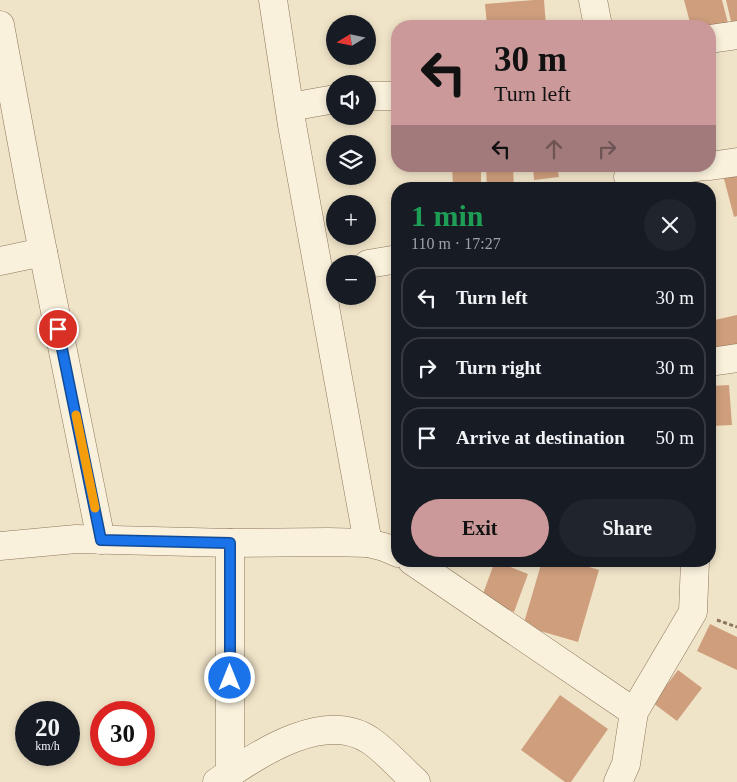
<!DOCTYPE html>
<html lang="en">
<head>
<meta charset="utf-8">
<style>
  body { margin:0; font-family:Georgia,serif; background:#20242c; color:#f1f3f6; height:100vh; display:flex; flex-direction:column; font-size:19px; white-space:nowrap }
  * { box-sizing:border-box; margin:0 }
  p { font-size:16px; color:#9ea1a6 }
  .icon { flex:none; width:28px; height:28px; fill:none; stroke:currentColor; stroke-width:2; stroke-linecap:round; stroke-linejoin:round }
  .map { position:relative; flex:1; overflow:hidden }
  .details { position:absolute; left:391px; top:182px; width:325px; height:385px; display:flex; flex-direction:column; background:#171b24; border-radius:20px; box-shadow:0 2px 8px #0003 }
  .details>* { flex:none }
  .guide { position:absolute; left:391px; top:20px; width:325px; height:152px; border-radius:20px; box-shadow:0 2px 8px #0003; background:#cc999b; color:#111; overflow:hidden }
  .needle { width:32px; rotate:260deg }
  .fabs { position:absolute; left:326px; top:15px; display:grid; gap:10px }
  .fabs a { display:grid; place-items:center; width:50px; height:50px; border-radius:50%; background:#171b24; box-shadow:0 2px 8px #0003; font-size:25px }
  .speed { position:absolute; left:15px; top:701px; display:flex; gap:10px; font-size:25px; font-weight:700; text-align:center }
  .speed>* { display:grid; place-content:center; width:65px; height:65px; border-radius:50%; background:#171b24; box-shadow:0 2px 8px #0003; line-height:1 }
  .speed small { font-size:12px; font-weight:400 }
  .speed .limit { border:8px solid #d22; background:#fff; color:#111 }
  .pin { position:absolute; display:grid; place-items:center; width:42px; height:42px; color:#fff; margin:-21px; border:2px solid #fff; border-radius:50%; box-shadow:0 1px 5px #0007 }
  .me { position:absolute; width:55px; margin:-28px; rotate:0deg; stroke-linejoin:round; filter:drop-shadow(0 0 4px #0008) }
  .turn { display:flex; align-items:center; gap:18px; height:105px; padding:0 20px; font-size:22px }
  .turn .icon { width:65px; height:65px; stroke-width:2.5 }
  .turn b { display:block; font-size:35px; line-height:42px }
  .lanes { display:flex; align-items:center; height:48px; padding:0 20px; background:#0003; justify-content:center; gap:25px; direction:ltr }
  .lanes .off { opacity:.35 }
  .round { display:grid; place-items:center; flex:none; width:52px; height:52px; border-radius:26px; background:#20242c }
  .head { display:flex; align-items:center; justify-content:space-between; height:85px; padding:0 20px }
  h1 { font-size:30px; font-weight:700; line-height:38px; color:#1e9e55 }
  .cta { display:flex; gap:10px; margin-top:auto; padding:10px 20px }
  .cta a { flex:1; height:58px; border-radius:30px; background:#cc999b; color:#111; font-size:20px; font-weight:700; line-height:58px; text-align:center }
  .cta a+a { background:#20242c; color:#f1f3f6 }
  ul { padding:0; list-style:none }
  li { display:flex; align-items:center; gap:15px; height:62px; margin:0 10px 8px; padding:0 10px; border:2px solid #363941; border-radius:20px }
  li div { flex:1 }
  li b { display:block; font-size:19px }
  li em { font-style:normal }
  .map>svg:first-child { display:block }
  .building { fill:#cf9f7d }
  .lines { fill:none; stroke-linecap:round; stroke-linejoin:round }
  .minor-casing { stroke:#8d765c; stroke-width:29 }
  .path { stroke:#8d765c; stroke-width:3; stroke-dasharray:4 2.5; stroke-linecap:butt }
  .minor { stroke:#faf1dc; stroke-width:28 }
  .route-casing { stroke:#114b97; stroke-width:12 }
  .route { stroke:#1a73e8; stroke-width:9 }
  .slow { stroke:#f59e0b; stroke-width:9 }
</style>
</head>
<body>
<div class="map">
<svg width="737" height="782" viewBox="0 0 737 782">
  <rect width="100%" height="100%" fill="#f0e4c8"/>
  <g class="building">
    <path d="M 534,0 L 544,0 L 546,26 L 487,26 L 485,4 Z"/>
    <path d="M 684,0 L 722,0 L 729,27 L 691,26 Z"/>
    <path d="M 726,0 L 737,0 L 737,29 L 733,30 Z"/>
    <path d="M 452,166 L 481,166 L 481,184 L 453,185 Z"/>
    <path d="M 486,166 L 513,166 L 514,189 L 487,189 Z"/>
    <path d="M 533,166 L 557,166 L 559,177 L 534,180 Z"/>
    <path d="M 737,171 L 737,216 L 734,217 L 723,175 Z"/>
    <path d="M 680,176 L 684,189 L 654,189 L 652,184 Z"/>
    <path d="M 443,186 L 485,187 L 485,189 L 442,189 Z"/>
    <path d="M 737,315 L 737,352 L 710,358 L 710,321 Z"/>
    <path d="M 729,385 L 732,425 L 710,426 L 710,386 Z"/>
    <path d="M 495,561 L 528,574 L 514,612 L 481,599 Z"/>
    <path d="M 542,561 L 569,561 L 599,570 L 578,642 L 523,626 Z"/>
    <path d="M 710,624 L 737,637 L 737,670 L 697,651 Z"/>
    <path d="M 678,670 L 702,688 L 677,721 L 653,703 Z"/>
    <path d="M 560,695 L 608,729 L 571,782 L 565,782 L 521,750 Z"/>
  </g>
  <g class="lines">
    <g class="minor-casing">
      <g id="minor">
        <path d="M 273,0 L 292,125 L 368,543"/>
        <path d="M 593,0 L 598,26"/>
        <path d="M 0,25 L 31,192 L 101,540"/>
        <path d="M 710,39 L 737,35"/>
        <path d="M 368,96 L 398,96"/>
        <path d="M 290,107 L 335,99"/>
        <path d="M 710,166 L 737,162"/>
        <path d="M 628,177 L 705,166"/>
        <path d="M 0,261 L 43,252"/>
        <path d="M 368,264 L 398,259"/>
        <path d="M 710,362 L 737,358"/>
        <path d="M 230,543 L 230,773"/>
        <path d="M 0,546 L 76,539 L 230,543 L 328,542 L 368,543 L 384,547 L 398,553"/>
        <path d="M 412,561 L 634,712"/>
        <path d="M 217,782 C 256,756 324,708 371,741 C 387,752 401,769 416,782"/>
        <path d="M 618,782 L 626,764 L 634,712 L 693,612 L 695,561"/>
      </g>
    </g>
    <path class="path" d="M 717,620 L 737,627"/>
    <use href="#minor" class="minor"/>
  </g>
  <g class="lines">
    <g class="route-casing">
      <path id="route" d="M 58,329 L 101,540 L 230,543 L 230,678"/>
    </g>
    <use href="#route" class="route"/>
    <path class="slow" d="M 76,415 L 95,508"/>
  </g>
</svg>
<div class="fabs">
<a><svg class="needle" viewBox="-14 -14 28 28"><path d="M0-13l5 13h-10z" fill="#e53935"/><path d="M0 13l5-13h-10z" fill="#9ea1a6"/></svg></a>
<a><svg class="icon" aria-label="sound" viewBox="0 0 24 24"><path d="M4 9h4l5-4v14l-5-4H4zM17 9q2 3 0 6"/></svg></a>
<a><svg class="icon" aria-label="layers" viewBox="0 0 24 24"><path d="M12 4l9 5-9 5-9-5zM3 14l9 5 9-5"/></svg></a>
<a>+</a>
<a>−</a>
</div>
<div class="speed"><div>20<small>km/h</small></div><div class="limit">30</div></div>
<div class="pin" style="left:58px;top:329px;background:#d93025"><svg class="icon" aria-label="arrive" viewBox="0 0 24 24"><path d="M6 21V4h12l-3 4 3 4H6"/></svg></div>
<svg class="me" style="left:230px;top:678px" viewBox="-20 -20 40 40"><circle r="17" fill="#1a73e8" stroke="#fff" stroke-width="3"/><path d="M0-11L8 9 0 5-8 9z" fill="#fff"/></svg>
<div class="guide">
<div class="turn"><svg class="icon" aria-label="left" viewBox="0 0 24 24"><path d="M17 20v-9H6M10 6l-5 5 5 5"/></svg><div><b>30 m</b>Turn left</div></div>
<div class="lanes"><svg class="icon" aria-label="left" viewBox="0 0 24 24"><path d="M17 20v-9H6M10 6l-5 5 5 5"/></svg><svg class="icon off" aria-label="ahead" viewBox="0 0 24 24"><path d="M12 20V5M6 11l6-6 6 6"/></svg><svg class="icon off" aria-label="right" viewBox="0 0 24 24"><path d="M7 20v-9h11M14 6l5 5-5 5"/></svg></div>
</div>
<section class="details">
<div class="head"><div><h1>1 min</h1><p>110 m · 17:27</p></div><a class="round"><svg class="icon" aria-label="close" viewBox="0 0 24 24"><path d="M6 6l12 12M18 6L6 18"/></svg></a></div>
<ul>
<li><svg class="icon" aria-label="left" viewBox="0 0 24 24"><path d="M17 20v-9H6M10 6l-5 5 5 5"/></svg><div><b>Turn left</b></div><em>30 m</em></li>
<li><svg class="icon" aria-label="right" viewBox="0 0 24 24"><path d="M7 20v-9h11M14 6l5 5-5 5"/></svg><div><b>Turn right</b></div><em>30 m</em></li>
<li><svg class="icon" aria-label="arrive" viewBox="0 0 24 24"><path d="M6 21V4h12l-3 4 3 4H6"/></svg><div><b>Arrive at destination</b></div><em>50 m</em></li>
</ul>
<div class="cta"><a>Exit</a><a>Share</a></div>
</section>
</div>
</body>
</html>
